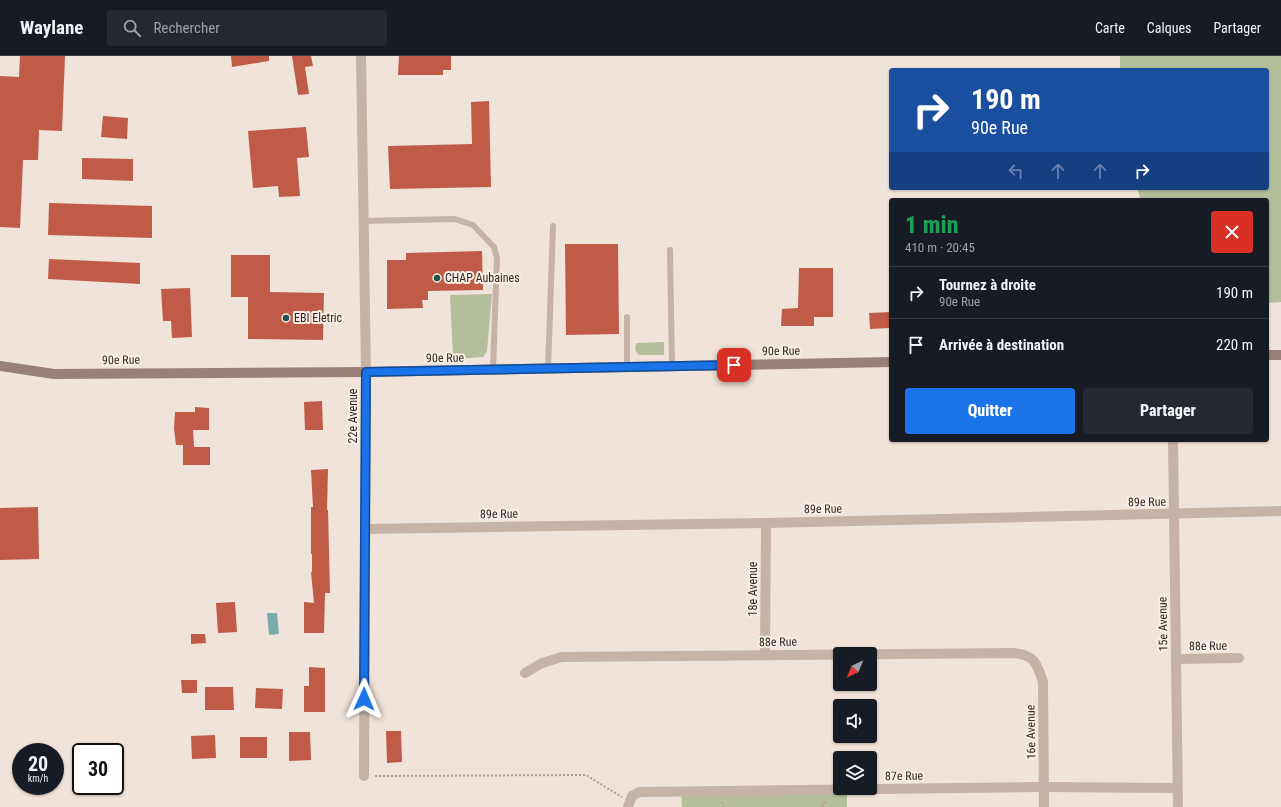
<!DOCTYPE html>
<html lang="fr">
<head>
<meta charset="utf-8">
<style>
  body { margin:0; font-family:"Roboto Condensed",sans-serif; background:#242831; color:#f1f3f6; height:100vh; display:flex; flex-direction:column; font-size:15px; white-space:nowrap }
  * { box-sizing:border-box; margin:0 }
  p { font-size:13px; color:#9ea1a6 }
  .icon { flex:none; width:22px; height:22px; fill:none; stroke:currentColor; stroke-width:2; stroke-linecap:round; stroke-linejoin:round }
  .map { position:relative; flex:1; overflow:hidden }
  .drawer { position:absolute; left:889px; top:142px; width:380px; height:244px; display:flex; flex-direction:column; background:#171b24; border-radius:4px; box-shadow:0 1px 3px #0004 }
  .drawer>* { flex:none }
  .banner { position:absolute; left:889px; top:12px; width:380px; height:122px; border-radius:4px; box-shadow:0 1px 3px #0004; background:#1a4fa0; color:#fff; overflow:hidden }
  .needle { width:26px; rotate:224deg }
  .tools { position:absolute; left:833px; top:591px; display:grid; gap:8px }
  .tools a { display:grid; place-items:center; width:44px; height:44px; border-radius:4px; background:#171b24; box-shadow:0 1px 3px #0004; font-size:20px }
  .speed { position:absolute; left:12px; top:687px; display:flex; gap:8px; font-size:20px; font-weight:700; text-align:center }
  .speed>* { display:grid; place-content:center; width:52px; height:52px; border-radius:50%; background:#171b24; box-shadow:0 1px 3px #0004; line-height:1 }
  .speed small { font-size:10px; font-weight:400 }
  .speed .limit { border:2px solid #111; border-radius:6px; background:#fff; color:#111 }
  .pin { position:absolute; display:grid; place-items:center; width:34px; height:34px; color:#fff; margin:-17px; border-radius:8px; box-shadow:0 2px 6px #0006 }
  .me { position:absolute; width:44px; margin:-22px; rotate:1deg; stroke-linejoin:round; filter:drop-shadow(0 0 3px #0008) }
  .turn { display:flex; align-items:center; gap:14px; height:84px; padding:0 16px; font-size:18px }
  .turn .icon { width:52px; height:52px; stroke-width:2.5 }
  .turn b { display:block; font-size:28px; line-height:34px }
  .lanes { display:flex; align-items:center; height:38px; padding:0 16px; background:#0003; justify-content:center; gap:20px; direction:ltr }
  .lanes .off { opacity:.35 }
  .round { display:grid; place-items:center; flex:none; width:42px; height:42px; border-radius:4px; background:#242831 }
  .overview { display:flex; align-items:center; justify-content:space-between; height:68px; padding:0 16px }
  h1 { font-size:24px; font-weight:800; line-height:30px; color:#1e9e55 }
  .action { display:flex; gap:8px; margin-top:auto; padding:8px 16px }
  .action a { flex:1; height:46px; border-radius:4px; background:#1a73e8; color:#fff; font-size:16px; font-weight:800; line-height:46px; text-align:center }
  .action a+a { background:#242831; color:#f1f3f6 }
  ul { padding:0; list-style:none }
  li { display:flex; align-items:center; gap:12px; height:52px; padding:0 16px; border-top:1px solid #363941 }
  li div { flex:1 }
  li b { display:block; font-size:15px }
  li em { font-style:normal }
  header { display:flex; align-items:center; gap:24px; box-sizing:border-box; height:56px; padding:0 20px; background:#171b24; border-bottom:1px solid #363941 }
  header strong { font-size:19px }
  nav { display:flex; gap:22px; margin-inline-start:auto; font-size:14px }
  .search { width:280px; height:36px; background:#242831; display:flex; align-items:center; gap:10px; box-sizing:border-box; padding:0 14px; border-radius:4px; color:#9ea1a6; font-size:15px }
  .map>svg:first-child { display:block }
  .green { fill:#b5be9a }
  .water { fill:#79abaa }
  .building { fill:#c05b47 }
  .lines { fill:none; stroke-linecap:round; stroke-linejoin:round }
  .path { stroke:#b39c90; stroke-width:2; stroke-dasharray:2 2; stroke-linecap:butt }
  .lane { stroke:#c7b2a6; stroke-width:6 }
  .street { stroke:#c7b2a6; stroke-width:10 }
  .secondary { stroke:#9a8177; stroke-width:10 }
  .route-casing { stroke:#114b97; stroke-width:10 }
  .route { stroke:#1a73e8; stroke-width:7 }
  .poi-dot { fill:#1e5352; stroke:#f8eee5; stroke-width:1.5 }
  .labels { text-anchor:middle; dominant-baseline:central; stroke-width:4; stroke-linejoin:round; paint-order:stroke }
  .poi-label { font-size:12px; fill:#332926; stroke:#f8eee5; text-anchor:start }
  .street-label { font-size:12px; fill:#332926; stroke:#f8eee5 }
</style>
</head>
<body>
<header>
<strong>Waylane</strong>
<div class="search"><svg class="icon" aria-label="search" viewBox="0 0 24 24"><circle cx="10" cy="10" r="6"/><path d="M15 15l6 6"/></svg>Rechercher</div>
<nav><a>Carte</a><a>Calques</a><a>Partager</a></nav>
</header>
<div class="map">
<svg width="1281" height="751" viewBox="0 0 1281 751">
  <rect width="100%" height="100%" fill="#f0e3d9"/>
  <g class="green">
    <path d="M 1120,0 L 1281,0 L 1281,246 L 1267,247 L 1267,144 L 1141,144 L 1137,132 L 1267,132 L 1267,14 L 1120,14 Z"/>
    <path d="M 492,238 L 487,295 L 483,301 L 457,303 L 453,299 L 450,239 Z"/>
    <path d="M 664,286 L 664,299 L 639,299 C 635,296 634,291 637,287 Z"/>
    <path d="M 847,734 L 847,751 L 682,751 L 681,735 Z"/>
  </g>
  <path class="water" d="M 267,557 L 277,557 L 279,578 L 269,579 Z"/>
  <g class="building">
    <path d="M 20,0 L 65,0 L 62,75 L 39,74 L 38,104 L 23,104 L 20,172 L 0,171 L 0,20 L 19,21 Z"/>
    <path d="M 231,0 L 269,0 L 269,5 L 232,11 Z"/>
    <path d="M 292,0 L 311,0 L 313,10 L 305,11 L 309,38 L 298,39 Z"/>
    <path d="M 399,0 L 451,0 L 451,14 L 443,14 L 443,19 L 398,19 Z"/>
    <path d="M 489,45 L 491,131 L 390,133 L 388,90 L 472,88 L 471,46 Z"/>
    <path d="M 103,60 L 128,62 L 127,83 L 101,81 Z"/>
    <path d="M 306,71 L 309,101 L 297,102 L 300,140 L 279,141 L 278,130 L 253,132 L 248,75 Z"/>
    <path d="M 82,102 L 133,103 L 133,125 L 82,123 Z"/>
    <path d="M 49,147 L 152,150 L 152,182 L 48,179 Z"/>
    <path d="M 565,188 L 618,188 L 619,278 L 566,279 Z"/>
    <path d="M 482,195 L 483,234 L 428,235 L 428,244 L 422,244 L 423,252 L 387,253 L 387,204 L 406,204 L 406,197 Z"/>
    <path d="M 231,199 L 270,199 L 270,236 L 324,237 L 323,284 L 248,283 L 248,241 L 231,241 Z"/>
    <path d="M 49,203 L 140,207 L 140,228 L 48,223 Z"/>
    <path d="M 799,212 L 833,212 L 833,261 L 814,261 L 814,270 L 781,270 L 782,253 L 798,252 Z"/>
    <path d="M 190,232 L 192,281 L 172,282 L 171,265 L 163,265 L 161,233 Z"/>
    <path d="M 891,256 L 891,268 L 889,268 L 889,272 L 870,273 L 869,257 Z"/>
    <path d="M 322,345 L 323,374 L 305,374 L 304,346 Z"/>
    <path d="M 195,351 L 209,352 L 209,374 L 193,374 L 194,391 L 210,391 L 210,409 L 183,409 L 183,389 L 176,389 L 174,373 L 175,356 L 195,356 Z"/>
    <path d="M 328,413 L 327,454 L 328,454 L 330,537 L 325,537 L 324,577 L 304,577 L 304,546 L 314,547 L 311,516 L 312,516 L 312,498 L 311,498 L 311,451 L 313,451 L 311,414 Z"/>
    <path d="M 38,451 L 39,503 L 0,504 L 0,452 Z"/>
    <path d="M 235,546 L 237,576 L 218,577 L 216,547 Z"/>
    <path d="M 191,578 L 205,578 L 206,587 L 191,588 Z"/>
    <path d="M 309,611 L 325,612 L 325,656 L 304,656 L 304,630 L 309,630 Z"/>
    <path d="M 181,624 L 197,624 L 197,637 L 182,637 Z"/>
    <path d="M 205,631 L 233,631 L 234,654 L 205,654 Z"/>
    <path d="M 256,632 L 283,633 L 282,653 L 255,652 Z"/>
    <path d="M 386,675 L 401,675 L 402,706 L 387,707 Z"/>
    <path d="M 289,676 L 310,676 L 311,704 L 289,705 Z"/>
    <path d="M 215,679 L 216,702 L 192,703 L 191,680 Z"/>
    <rect x="240" y="681" width="27" height="21"/>
  </g>
  <g class="lines">
    <g class="path">
      <path d="M 375,720 L 586,719 L 622,741"/>
      <path d="M 722,746 L 723,751"/>
      <path d="M 822,751 L 826,744"/>
    </g>
    <g class="lane">
      <path d="M 363,165 L 455,163 L 473,169 L 494,191 L 497,202 L 493,314"/>
      <path d="M 670,194 L 672,310"/>
      <path d="M 627,261 L 627,311"/>
      <path d="M 548,313 L 553,170"/>
    </g>
    <g class="street">
      <path d="M 361,0 L 366,316 L 364,720"/>
      <path d="M 1173,384 L 1178,751"/>
      <path d="M 366,473 L 766,467 L 1281,455"/>
      <path d="M 765,599 L 766,467"/>
      <path d="M 1177,603 L 1239,602"/>
      <path d="M 525,617 L 542,607 L 562,601 L 1014,597 C 1035,599 1037,608 1043,626 L 1044,751"/>
      <path d="M 628,751 L 632,740 L 639,736 L 1045,731 L 1177,732"/>
    </g>
    <g class="secondary">
      <path d="M 1267,299 L 1281,299"/>
      <path d="M 0,310 L 54,318 L 366,316 L 891,306"/>
    </g>
  </g>
  <g class="lines">
    <g class="route-casing">
      <path id="route" d="M 364,643 L 366,316 L 734,309"/>
    </g>
    <use href="#route" class="route"/>
  </g>
  <g class="poi-dot">
    <circle cx="437" cy="222" r="4"/>
    <circle cx="286" cy="262" r="4"/>
  </g>
  <g class="labels">
    <g class="poi-label">
      <text x="445" y="222">CHAP Aubaines</text>
      <text x="294" y="262">EBI Eletric</text>
    </g>
    <g class="street-label">
      <text transform="translate(781 295) rotate(-1)">90e Rue</text>
      <text transform="translate(445 302) rotate(-1)">90e Rue</text>
      <text transform="translate(121 304) rotate(-1)">90e Rue</text>
      <text transform="translate(353 360) rotate(-90)">22e Avenue</text>
      <text transform="translate(1147 446) rotate(-1)">89e Rue</text>
      <text transform="translate(823 453) rotate(-1)">89e Rue</text>
      <text transform="translate(499 458) rotate(-1)">89e Rue</text>
      <text transform="translate(753 533) rotate(-90)">18e Avenue</text>
      <text transform="translate(1163 568) rotate(-91)">15e Avenue</text>
      <text transform="translate(778 586) rotate(-1)">88e Rue</text>
      <text transform="translate(1208 590) rotate(-1)">88e Rue</text>
      <text transform="translate(1031 676) rotate(-91)">16e Avenue</text>
      <text transform="translate(904 720) rotate(-1)">87e Rue</text>
    </g>
  </g>
</svg>
<div class="tools">
<a><svg class="needle" viewBox="-14 -14 28 28"><path d="M0-13l5 13h-10z" fill="#e53935"/><path d="M0 13l5-13h-10z" fill="#9ea1a6"/></svg></a>
<a><svg class="icon" aria-label="sound" viewBox="0 0 24 24"><path d="M4 9h4l5-4v14l-5-4H4zM17 9q2 3 0 6"/></svg></a>
<a><svg class="icon" aria-label="layers" viewBox="0 0 24 24"><path d="M12 4l9 5-9 5-9-5zM3 14l9 5 9-5"/></svg></a>
</div>
<div class="speed"><div>20<small>km/h</small></div><div class="limit">30</div></div>
<div class="pin" style="left:734px;top:309px;background:#d93025"><svg class="icon" aria-label="arrive" viewBox="0 0 24 24"><path d="M6 21V4h12l-3 4 3 4H6"/></svg></div>
<svg class="me" style="left:364px;top:643px" viewBox="-20 -20 40 40"><path d="M0-17L14 15 0 8-14 15z" fill="#1a73e8" stroke="#fff" stroke-width="4"/></svg>
<div class="banner">
<div class="turn"><svg class="icon" aria-label="right" viewBox="0 0 24 24"><path d="M7 20v-9h11M14 6l5 5-5 5"/></svg><div><b>190 m</b>90e Rue</div></div>
<div class="lanes"><svg class="icon off" aria-label="left" viewBox="0 0 24 24"><path d="M17 20v-9H6M10 6l-5 5 5 5"/></svg><svg class="icon off" aria-label="ahead" viewBox="0 0 24 24"><path d="M12 20V5M6 11l6-6 6 6"/></svg><svg class="icon off" aria-label="ahead" viewBox="0 0 24 24"><path d="M12 20V5M6 11l6-6 6 6"/></svg><svg class="icon" aria-label="right" viewBox="0 0 24 24"><path d="M7 20v-9h11M14 6l5 5-5 5"/></svg></div>
</div>
<section class="drawer">
<div class="overview"><div><h1>1 min</h1><p>410 m · 20:45</p></div><a class="round" style="background:#d93025;color:#fff"><svg class="icon" aria-label="close" viewBox="0 0 24 24"><path d="M6 6l12 12M18 6L6 18"/></svg></a></div>
<ul>
<li><svg class="icon" aria-label="right" viewBox="0 0 24 24"><path d="M7 20v-9h11M14 6l5 5-5 5"/></svg><div><b>Tournez à droite</b><p>90e Rue</p></div><em>190 m</em></li>
<li><svg class="icon" aria-label="arrive" viewBox="0 0 24 24"><path d="M6 21V4h12l-3 4 3 4H6"/></svg><div><b>Arrivée à destination</b></div><em>220 m</em></li>
</ul>
<div class="action"><a>Quitter</a><a>Partager</a></div>
</section>
</div>
</body>
</html>
